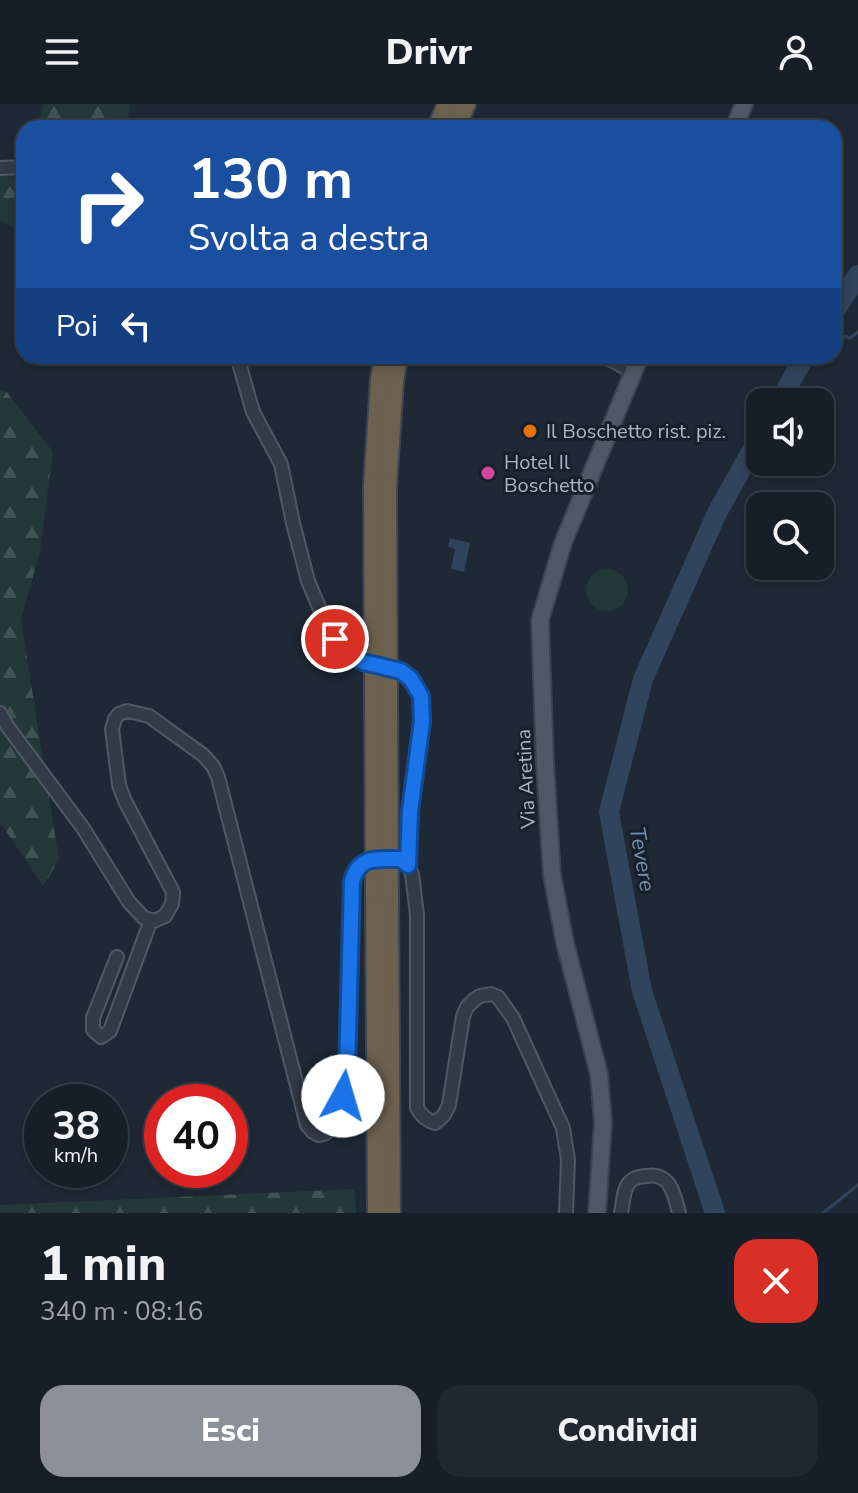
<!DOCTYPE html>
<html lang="it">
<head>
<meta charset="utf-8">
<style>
  body { margin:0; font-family:"Nunito Sans",sans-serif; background:#1f2730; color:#f1f3f6; height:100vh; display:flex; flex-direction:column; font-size:30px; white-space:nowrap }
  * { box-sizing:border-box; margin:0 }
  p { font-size:26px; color:#9ea2a8 }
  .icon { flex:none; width:44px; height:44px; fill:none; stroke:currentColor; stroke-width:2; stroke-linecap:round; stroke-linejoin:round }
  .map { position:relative; height:1109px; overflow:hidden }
  .sheet { display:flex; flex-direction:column; background:#161f28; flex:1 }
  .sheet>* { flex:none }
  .hud { position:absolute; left:16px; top:16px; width:826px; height:244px; border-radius:24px; box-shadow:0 4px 12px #0003,0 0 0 2px #353d45; background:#1a4fa0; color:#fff; overflow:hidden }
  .buttons { position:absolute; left:746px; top:284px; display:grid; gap:16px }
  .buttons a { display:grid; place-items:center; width:88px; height:88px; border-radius:16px; background:#161f28; box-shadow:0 4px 12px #0003,0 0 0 2px #353d45; font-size:40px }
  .speed { position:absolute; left:24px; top:980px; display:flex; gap:16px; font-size:40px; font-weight:700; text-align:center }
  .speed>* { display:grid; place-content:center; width:104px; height:104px; border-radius:50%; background:#161f28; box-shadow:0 4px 12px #0003,0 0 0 2px #353d45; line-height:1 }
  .speed small { font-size:20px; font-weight:400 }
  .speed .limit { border:12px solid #d22; background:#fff; color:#111 }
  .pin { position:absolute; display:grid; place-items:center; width:68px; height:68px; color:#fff; margin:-34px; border:4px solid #fff; border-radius:50%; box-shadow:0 2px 8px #0007 }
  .me { position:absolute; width:88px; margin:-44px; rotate:6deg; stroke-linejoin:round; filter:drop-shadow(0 0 6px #0008) }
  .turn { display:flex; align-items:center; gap:28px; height:168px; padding:0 40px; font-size:36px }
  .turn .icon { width:104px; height:104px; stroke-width:2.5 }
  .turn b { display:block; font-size:56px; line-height:68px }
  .then { display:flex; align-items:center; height:76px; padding:0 40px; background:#0003; gap:16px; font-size:30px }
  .round { display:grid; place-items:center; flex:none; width:84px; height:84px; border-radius:24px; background:#1f2730 }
  .overview { display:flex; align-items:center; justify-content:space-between; height:136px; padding:0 40px }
  h1 { font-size:48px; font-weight:800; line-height:60px }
  .primary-button { display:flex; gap:16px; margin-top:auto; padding:16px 40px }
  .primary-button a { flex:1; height:92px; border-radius:24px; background:#8c9099; color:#fff; font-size:32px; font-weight:800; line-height:92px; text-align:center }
  .primary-button a+a { background:#1f2730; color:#f1f3f6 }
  header { display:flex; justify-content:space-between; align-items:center; height:104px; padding:0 40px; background:#161f28; font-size:36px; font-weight:800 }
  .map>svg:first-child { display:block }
  .forest { fill:url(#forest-firs) }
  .pitch { fill:#233839 }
  .water { fill:#31445d }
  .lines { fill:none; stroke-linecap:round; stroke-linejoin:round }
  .stream { stroke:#31445d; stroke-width:3 }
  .river { stroke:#31445d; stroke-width:20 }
  .minor-casing { stroke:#4f5864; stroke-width:16 }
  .major-casing { stroke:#3b434f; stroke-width:20 }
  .highway-casing { stroke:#3c4550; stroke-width:22 }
  .minor { stroke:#323a46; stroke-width:12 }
  .major { stroke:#4f5966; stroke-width:16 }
  .highway { stroke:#6c604e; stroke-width:18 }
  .highway-bridge-casing { stroke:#3c4550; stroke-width:22; stroke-linecap:butt }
  .highway-bridge { stroke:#6c604e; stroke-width:18 }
  .route-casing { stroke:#114b97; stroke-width:20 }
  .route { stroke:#1a73e8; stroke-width:14 }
  .food-dot { fill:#e8710a; stroke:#17202a; stroke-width:3 }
  .hotel-dot { fill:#d1479c; stroke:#17202a; stroke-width:3 }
  .labels { text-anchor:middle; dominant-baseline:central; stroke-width:6; stroke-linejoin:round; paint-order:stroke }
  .poi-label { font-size:20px; fill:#abb5c4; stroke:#17202a; text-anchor:start }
  .street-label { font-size:20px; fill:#abb5c4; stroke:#17202a }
  .water-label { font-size:22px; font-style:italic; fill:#738dad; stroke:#17202a }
</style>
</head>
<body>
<header><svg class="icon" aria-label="menu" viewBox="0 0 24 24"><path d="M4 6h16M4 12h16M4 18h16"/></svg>Drivr<svg class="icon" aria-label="person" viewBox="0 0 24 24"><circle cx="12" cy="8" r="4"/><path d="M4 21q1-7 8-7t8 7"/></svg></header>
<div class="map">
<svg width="858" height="1109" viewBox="0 0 858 1109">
  <defs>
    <pattern id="forest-firs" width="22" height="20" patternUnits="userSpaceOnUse" patternTransform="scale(2)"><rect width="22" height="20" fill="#233839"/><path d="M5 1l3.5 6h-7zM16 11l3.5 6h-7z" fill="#405354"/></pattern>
  </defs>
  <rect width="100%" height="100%" fill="#1e2935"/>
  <g class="forest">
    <path d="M 43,0 L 130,0 L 127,24 L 38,24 Z"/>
    <path d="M 0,72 L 24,73 L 24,130 L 0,116 Z"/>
    <path d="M 0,286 L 6,287 L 53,348 L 40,447 L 21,516 L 59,756 L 43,782 L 0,718 Z"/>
    <path d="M 354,1085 L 356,1109 L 0,1109 L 0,1101 Z"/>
  </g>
  <circle class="pitch" cx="607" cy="486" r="21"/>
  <path class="water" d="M 450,434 L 470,439 L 464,468 L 451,465 L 455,445 L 448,443 Z"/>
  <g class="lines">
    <g class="stream">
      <path d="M 834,229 L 850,234 L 858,228"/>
      <path d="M 823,1109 L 858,1081"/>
    </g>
    <g class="river">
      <path d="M 834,208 L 858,171"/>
      <path d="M 779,298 L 805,252"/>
      <path d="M 715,1109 L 642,887 L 609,708 L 643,575 L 717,409 L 760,332"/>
    </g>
    <g class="minor-casing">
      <g id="minor">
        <path d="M 0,64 L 24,63"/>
        <path d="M 237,252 L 253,308 L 281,360 L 293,419 L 308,477 L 324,515 L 335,535 L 350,550 L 363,558 L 401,567 L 411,575 L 421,592 L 422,617 L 410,707 L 408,761"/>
        <path d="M 604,252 L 633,268"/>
        <path d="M 0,609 L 8,623 L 83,724 L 129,798 L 144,814 L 154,817 L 165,812 L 172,800 L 173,788 L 125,697 L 119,681 L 112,625 L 115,615 L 119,610 L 127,607 L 149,612 L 203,651 L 213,662 L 218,673 L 307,1021 L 313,1028 L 319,1031 L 326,1029 L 333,1023 L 339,1014 L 347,969 L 352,777 C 360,750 378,756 401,755 L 405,756 L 412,770 L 417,811 L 417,1004 C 422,1012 426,1016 435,1019 L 444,1011 L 449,1001 L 463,912 L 467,903 L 474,896 L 480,892 L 491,890 L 498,893 L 513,914 L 563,1024 L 568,1056 L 566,1109"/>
        <path d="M 117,853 L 93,914 L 93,926 L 101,933 L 110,927 L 151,816"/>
        <path d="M 621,1109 C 623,1100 623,1086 629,1079 C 634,1073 639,1073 646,1072 C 671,1068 674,1090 679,1109"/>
      </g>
    </g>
    <g class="major-casing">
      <g id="major">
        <path d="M 734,24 L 744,0"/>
        <path d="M 597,1109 L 603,1019 L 599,970 L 565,839 L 552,771 L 545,659 L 540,516 L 563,439 L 640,252"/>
      </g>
    </g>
    <g class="highway-casing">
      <g id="highway">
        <path d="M 437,24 L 447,0"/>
        <path d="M 456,24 L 466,0"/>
        <path d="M 373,382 L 380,275 L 384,252"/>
        <path d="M 387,383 L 394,278 L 398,252"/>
        <path d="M 389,789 L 391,1109"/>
        <path d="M 375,790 L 377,1109"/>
      </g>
    </g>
    <use href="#minor" class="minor"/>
    <use href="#major" class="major"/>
    <use href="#highway" class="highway"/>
    <g class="highway-bridge-casing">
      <g id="highway-bridge">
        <path d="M 373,382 L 375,790"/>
        <path d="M 387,383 L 389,789"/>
      </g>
    </g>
    <use href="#highway-bridge" class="highway-bridge"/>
  </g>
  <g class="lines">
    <g class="route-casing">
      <path id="route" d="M 335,535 L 350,550 L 363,558 L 401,567 L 411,575 L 421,592 L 422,617 L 410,707 L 408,761 L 401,755 C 378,756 360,750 352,777 L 347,969 L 343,992"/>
    </g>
    <use href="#route" class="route"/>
  </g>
  <circle class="food-dot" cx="530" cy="327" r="8"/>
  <circle class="hotel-dot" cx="488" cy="369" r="8"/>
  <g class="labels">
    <g class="poi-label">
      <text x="546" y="327">Il Boschetto rist. piz.</text>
      <text x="504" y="358">Hotel Il<tspan x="504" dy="23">Boschetto</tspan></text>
    </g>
    <g class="street-label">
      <text transform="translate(526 675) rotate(-93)">Via Aretina</text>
    </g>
    <g class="water-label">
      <text transform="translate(642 755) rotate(80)">Tevere</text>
    </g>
  </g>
</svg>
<div class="buttons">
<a><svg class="icon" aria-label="sound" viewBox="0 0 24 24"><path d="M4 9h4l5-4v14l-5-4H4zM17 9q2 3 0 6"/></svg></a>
<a><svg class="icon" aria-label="search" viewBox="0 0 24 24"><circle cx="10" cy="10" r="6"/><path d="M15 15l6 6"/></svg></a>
</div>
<div class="speed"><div>38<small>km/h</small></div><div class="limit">40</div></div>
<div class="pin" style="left:335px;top:535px;background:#d93025"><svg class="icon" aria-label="arrive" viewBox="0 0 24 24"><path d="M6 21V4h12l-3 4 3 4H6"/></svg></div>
<svg class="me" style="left:343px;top:992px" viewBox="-20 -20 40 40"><circle r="19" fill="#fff"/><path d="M0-13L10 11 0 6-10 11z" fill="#1a73e8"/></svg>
<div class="hud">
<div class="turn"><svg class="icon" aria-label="right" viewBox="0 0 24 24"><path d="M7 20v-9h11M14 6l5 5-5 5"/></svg><div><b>130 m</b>Svolta a destra</div></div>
<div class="then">Poi<svg class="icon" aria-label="left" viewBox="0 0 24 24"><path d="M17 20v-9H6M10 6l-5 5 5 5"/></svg></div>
</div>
</div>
<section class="sheet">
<div class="overview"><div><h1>1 min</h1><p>340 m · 08:16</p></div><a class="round" style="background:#d93025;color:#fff"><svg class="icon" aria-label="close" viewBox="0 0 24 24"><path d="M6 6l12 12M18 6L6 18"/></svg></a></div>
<div class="primary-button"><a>Esci</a><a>Condividi</a></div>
</section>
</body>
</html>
